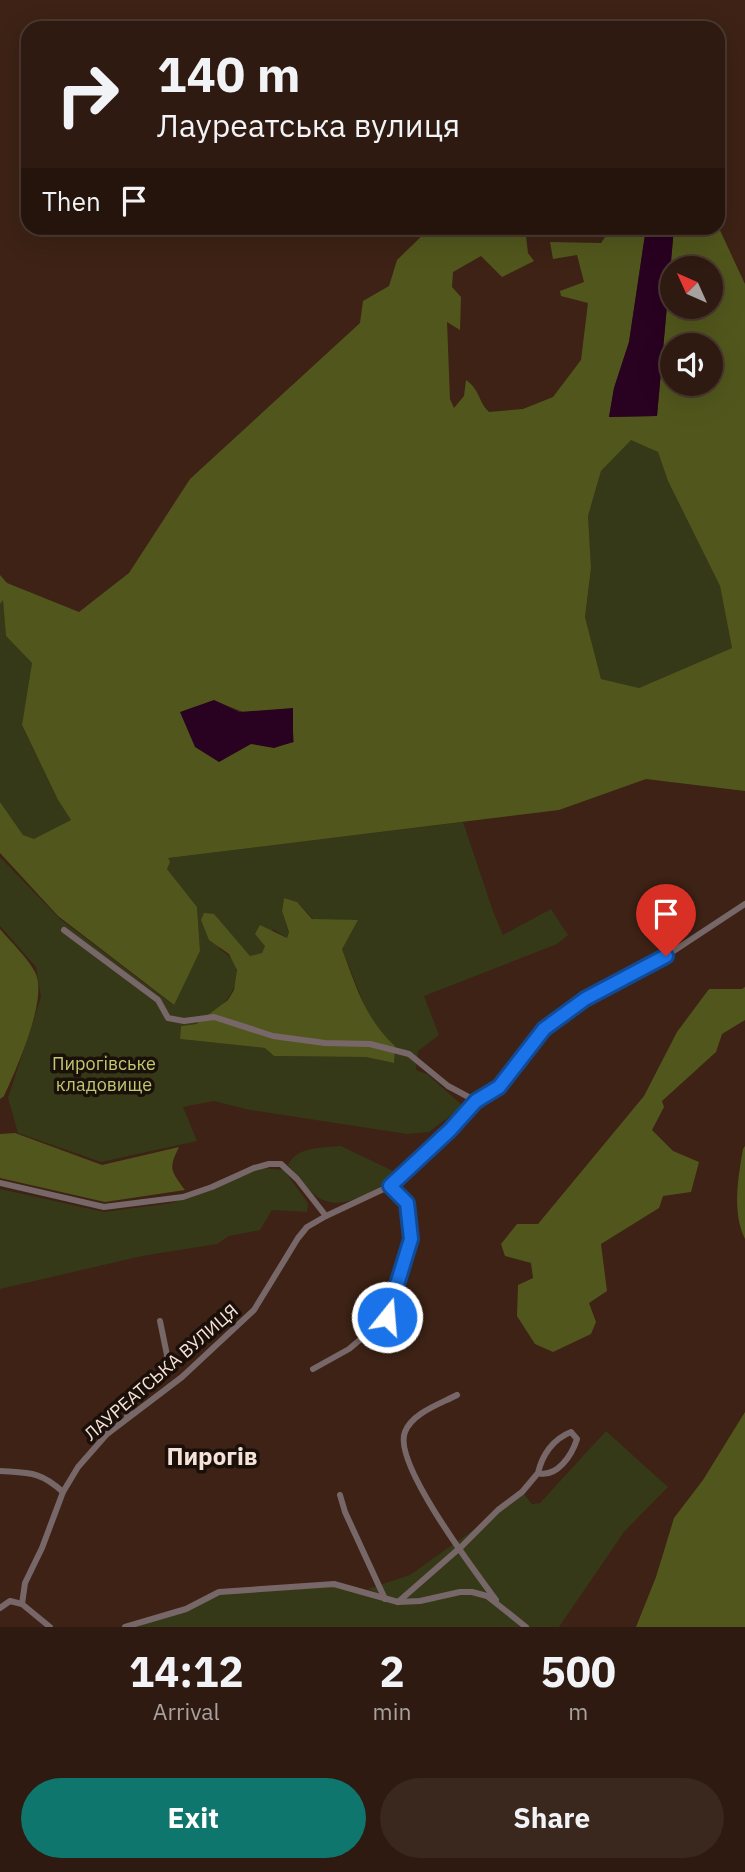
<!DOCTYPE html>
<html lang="en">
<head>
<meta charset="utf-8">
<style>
  body { margin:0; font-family:"IBM Plex Sans",sans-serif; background:#3a271e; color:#f1f3f6; height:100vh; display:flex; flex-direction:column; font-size:26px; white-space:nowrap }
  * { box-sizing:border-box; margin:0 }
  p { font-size:23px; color:#a7a19f }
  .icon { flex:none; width:38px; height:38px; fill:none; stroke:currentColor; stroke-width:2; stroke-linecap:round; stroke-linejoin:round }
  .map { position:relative; height:1627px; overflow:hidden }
  .details { display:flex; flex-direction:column; background:#2e1a10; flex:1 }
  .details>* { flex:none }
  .top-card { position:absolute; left:21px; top:21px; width:704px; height:214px; border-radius:21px; box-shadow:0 7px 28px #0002,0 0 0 2px #493830; background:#2e1a10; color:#f1f3f6; overflow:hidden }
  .needle { width:46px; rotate:315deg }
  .fabs { position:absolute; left:660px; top:256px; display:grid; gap:14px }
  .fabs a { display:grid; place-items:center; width:63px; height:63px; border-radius:50%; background:#2e1a10; box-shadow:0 7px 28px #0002,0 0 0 2px #493830; font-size:35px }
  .pin { position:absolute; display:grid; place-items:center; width:60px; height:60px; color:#fff; margin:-72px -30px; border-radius:50% 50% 50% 0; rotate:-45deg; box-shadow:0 0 7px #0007 }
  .pin .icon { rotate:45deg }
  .me { position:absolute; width:77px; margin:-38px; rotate:17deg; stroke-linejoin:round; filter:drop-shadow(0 0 5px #0008) }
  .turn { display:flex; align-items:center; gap:24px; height:147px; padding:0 21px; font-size:32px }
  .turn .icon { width:91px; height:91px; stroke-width:2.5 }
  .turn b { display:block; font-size:49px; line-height:60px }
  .then { display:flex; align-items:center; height:66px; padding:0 21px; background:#0003; gap:14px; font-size:26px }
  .eta { display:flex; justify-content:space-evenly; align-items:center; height:119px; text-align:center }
  .eta b { font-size:42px; font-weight:800; line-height:49px }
  .button { display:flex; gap:14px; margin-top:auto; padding:14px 21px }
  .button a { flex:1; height:80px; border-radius:42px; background:#0f766e; color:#fff; font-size:28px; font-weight:800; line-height:80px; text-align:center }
  .button a+a { background:#3a271e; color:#f1f3f6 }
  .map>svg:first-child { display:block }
  .green { fill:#353918; fill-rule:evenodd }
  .forest { fill:#51571c; fill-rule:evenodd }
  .water { fill:#290121 }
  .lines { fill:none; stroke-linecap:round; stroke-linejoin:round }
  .minor { stroke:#776768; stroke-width:6 }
  .route-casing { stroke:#114b97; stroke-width:18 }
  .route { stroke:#1a73e8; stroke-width:12 }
  .labels { text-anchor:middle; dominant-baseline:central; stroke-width:7; stroke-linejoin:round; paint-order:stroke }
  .park-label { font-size:18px; fill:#bec972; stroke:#1b0f09 }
  .street-label { font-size:18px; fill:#f5e3da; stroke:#1b0f09 }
  .district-label { font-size:24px; font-weight:bold; fill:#f5e3da; stroke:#1b0f09 }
</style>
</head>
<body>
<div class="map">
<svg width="745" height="1627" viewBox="0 0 745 1627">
  <rect width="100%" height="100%" fill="#3d2215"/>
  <g class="green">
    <path d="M 631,439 L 658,452 L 668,481 L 720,586 L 732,648 L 639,688 L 601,679 L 585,617 L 591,568 L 588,516 L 601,471 Z"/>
    <path d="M 3,598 L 6,636 L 32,663 L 22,726 L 58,800 L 71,820 L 35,840 L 23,835 L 0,802 L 0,604 Z"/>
    <path d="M 463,822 L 494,914 L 503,935 L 551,909 L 568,935 L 557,944 L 424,996 L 439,1035 L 418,1051 L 416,1070 L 427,1074 L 463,1106 L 429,1132 L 407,1134 L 250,1110 L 214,1101 L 183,1107 L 197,1141 L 101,1162 L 18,1133 L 8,1098 L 41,997 L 36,967 L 0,926 L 0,857 L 60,919 L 173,1005 L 200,951 L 197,907 L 167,869 L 168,858 ZM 284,898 L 297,902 L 342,949 L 369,1017 L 380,1033 L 395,1046 L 393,1063 L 366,1057 L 274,1056 L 266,1048 L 180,1039 L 181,1026 C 186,1025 193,1025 197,1023 C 225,1011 258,970 219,949 L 223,926 L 250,956 L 262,953 L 273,929 L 287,938 L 289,933 L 282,911 Z"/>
    <path d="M 341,1146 L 395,1172 L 393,1180 C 371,1191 343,1212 319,1198 C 308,1191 297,1175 288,1165 C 297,1146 322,1148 341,1146 Z"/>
    <path d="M 262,1168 L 284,1170 L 308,1203 L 307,1212 L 272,1210 L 260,1230 L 229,1236 L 217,1244 L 142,1256 L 0,1289 L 0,1189 L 104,1212 L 172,1203 L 211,1190 Z"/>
    <path d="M 606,1431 L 668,1487 L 624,1532 L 559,1627 L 125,1627 L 186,1609 L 219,1592 L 334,1584 L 390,1599 L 368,1589 L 410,1575 L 524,1494 L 532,1504 L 540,1503 Z"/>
  </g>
  <g class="forest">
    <path d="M 718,226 L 745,284 L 745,791 L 646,779 L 559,810 L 168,858 L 170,862 L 167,869 L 197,907 L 200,951 L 174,1005 L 58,916 L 0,853 L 0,802 L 23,835 L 34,839 L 71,820 L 58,800 L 22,725 L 32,663 L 6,636 L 3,600 L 0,604 L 0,575 L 7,583 L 79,612 L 129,573 L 190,479 L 360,323 L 363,301 L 389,286 L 397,260 L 430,228 L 525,228 L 528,253 L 534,261 L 502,277 L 481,256 L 453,272 L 452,287 L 461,297 L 460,330 L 447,322 L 450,399 L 454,408 L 464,396 L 466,380 C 481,391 477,400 489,412 L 523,409 L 553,397 L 581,360 L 588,303 L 561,296 L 560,291 L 584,282 L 577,255 L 553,259 L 550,242 L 601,243 L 611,228 L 646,228 L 629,342 L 614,388 L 609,417 L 657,416 L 674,228 ZM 672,268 L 710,268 L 710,306 L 672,306 ZM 672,345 L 710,345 L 710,383 L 672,383 ZM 631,440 L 658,452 L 668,481 L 720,586 L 732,648 L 639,688 L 601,679 L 585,617 L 591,568 L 588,516 L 601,471 ZM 213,700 L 293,732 L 294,742 C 247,756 241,732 213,700 Z"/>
    <path d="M 284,898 L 297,902 L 312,919 L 358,920 L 342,949 C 356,986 365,1019 395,1046 L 394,1063 L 366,1057 L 274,1056 L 265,1048 L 180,1039 L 181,1026 L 196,1024 L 228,1000 L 234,990 L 237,970 L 229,954 L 209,940 L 201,920 L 204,913 L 214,914 L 250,956 L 262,953 L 265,946 L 255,934 L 260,925 L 287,938 L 289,932 L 282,911 Z"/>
    <path d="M 0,929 C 11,942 26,956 35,972 C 49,997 16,1070 4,1096 L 0,1099 Z"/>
    <path d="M 745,987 L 745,1020 L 722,1034 L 716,1052 L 662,1101 L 664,1107 L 652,1130 L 673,1151 L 699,1162 L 691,1192 L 663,1196 L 659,1208 L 601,1244 L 607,1291 L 589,1303 L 596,1322 L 591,1334 L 553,1352 L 535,1344 L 517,1316 L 518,1285 L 533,1278 L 531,1263 L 505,1256 L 501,1244 L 517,1224 L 538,1224 L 644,1096 L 677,1032 L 709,989 L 742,989 Z"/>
    <path d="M 15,1133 L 102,1165 L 179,1147 C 168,1169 171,1171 185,1190 L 105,1202 L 0,1178 L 0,1134 Z"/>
    <path d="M 745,1146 L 745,1239 C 732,1212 738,1178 743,1149 Z"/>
    <path d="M 745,1412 L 745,1627 L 636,1627 L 656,1577 L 674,1518 L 703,1480 Z"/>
  </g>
  <g class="water">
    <path d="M 646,228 L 674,228 L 657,416 L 609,417 L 614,388 L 629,342 Z"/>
    <path d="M 214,700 L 239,712 L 293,708 L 293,742 L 274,748 L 251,744 L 219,762 L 195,747 L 180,712 Z"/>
  </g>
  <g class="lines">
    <g class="minor">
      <path d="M 64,930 L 158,1000 L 168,1018 L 184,1021 L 214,1017 L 273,1036 L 325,1043 L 370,1044 L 409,1054 L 448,1086 L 476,1101"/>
      <path d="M 0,1183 L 104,1207 L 183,1197 L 212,1187 L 254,1168 L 269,1164 L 281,1164 L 297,1179 L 326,1216"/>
      <path d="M 313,1369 L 349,1349 L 387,1317 L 411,1239 L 407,1204 L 390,1186"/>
      <path d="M 457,1395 C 440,1404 412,1413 405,1432 C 392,1462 476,1573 496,1600"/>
      <path d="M 127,1416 L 133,1401 L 164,1376 L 167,1355 L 160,1321"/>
      <path d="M 0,1471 C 29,1473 40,1471 63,1492"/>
      <path d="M 340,1495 L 345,1512 L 385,1599"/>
      <path d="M 398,1602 L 462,1546 L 498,1510 L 522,1492 L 538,1473 C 557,1478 572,1455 577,1439 L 571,1432 C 553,1439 542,1455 538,1473"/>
      <path d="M 22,1604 L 25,1583 L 42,1548 L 63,1492 L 78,1467 L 107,1434 L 182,1377 L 254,1310 L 298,1238 L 307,1227 L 326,1216 L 390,1186 L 450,1130 L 476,1101 L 499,1087 L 544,1029 L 564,1013 L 585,999 L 666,956 L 745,904"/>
      <path d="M 0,1608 L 10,1601 L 22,1604 L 50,1627"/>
      <path d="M 125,1627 L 186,1609 L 219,1592 L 334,1584 L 398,1602 L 420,1601 L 460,1592 L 472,1592 L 487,1596 L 526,1627"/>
    </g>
  </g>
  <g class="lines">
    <g class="route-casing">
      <path id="route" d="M 387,1317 L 411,1239 L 407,1203 L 390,1186 L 450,1130 L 476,1101 L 499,1087 L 544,1029 L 585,999 L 666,956"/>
    </g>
    <use href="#route" class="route"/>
  </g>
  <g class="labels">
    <g class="park-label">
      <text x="104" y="1063">Пирогівське<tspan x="104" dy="21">кладовище</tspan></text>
    </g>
    <g class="street-label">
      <text transform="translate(161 1372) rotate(-41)">ЛАУРЕАТСЬКА ВУЛИЦЯ</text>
    </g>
    <g class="district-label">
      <text x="212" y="1456">Пирогів</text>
    </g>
  </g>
</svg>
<div class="fabs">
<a><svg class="needle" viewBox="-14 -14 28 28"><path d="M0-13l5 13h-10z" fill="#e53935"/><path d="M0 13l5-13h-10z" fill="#a7a19f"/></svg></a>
<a><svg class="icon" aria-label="sound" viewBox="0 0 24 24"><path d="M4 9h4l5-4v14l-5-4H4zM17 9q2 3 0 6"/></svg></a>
</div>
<div class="pin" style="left:666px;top:956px;background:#d93025"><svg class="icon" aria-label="arrive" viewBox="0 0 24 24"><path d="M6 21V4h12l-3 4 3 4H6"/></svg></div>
<svg class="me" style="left:387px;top:1317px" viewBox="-20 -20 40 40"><circle r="17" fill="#1a73e8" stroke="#fff" stroke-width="3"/><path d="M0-11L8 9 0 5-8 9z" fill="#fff"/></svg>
<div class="top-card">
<div class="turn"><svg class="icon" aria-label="right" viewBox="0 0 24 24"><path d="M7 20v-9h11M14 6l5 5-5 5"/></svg><div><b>140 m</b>Лауреатська вулиця</div></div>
<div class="then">Then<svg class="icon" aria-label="arrive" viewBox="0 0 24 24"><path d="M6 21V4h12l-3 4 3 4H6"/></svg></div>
</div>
</div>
<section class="details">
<div class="eta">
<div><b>14:12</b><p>Arrival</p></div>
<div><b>2</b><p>min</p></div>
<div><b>500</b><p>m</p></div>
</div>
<div class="button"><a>Exit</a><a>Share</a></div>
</section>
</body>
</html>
